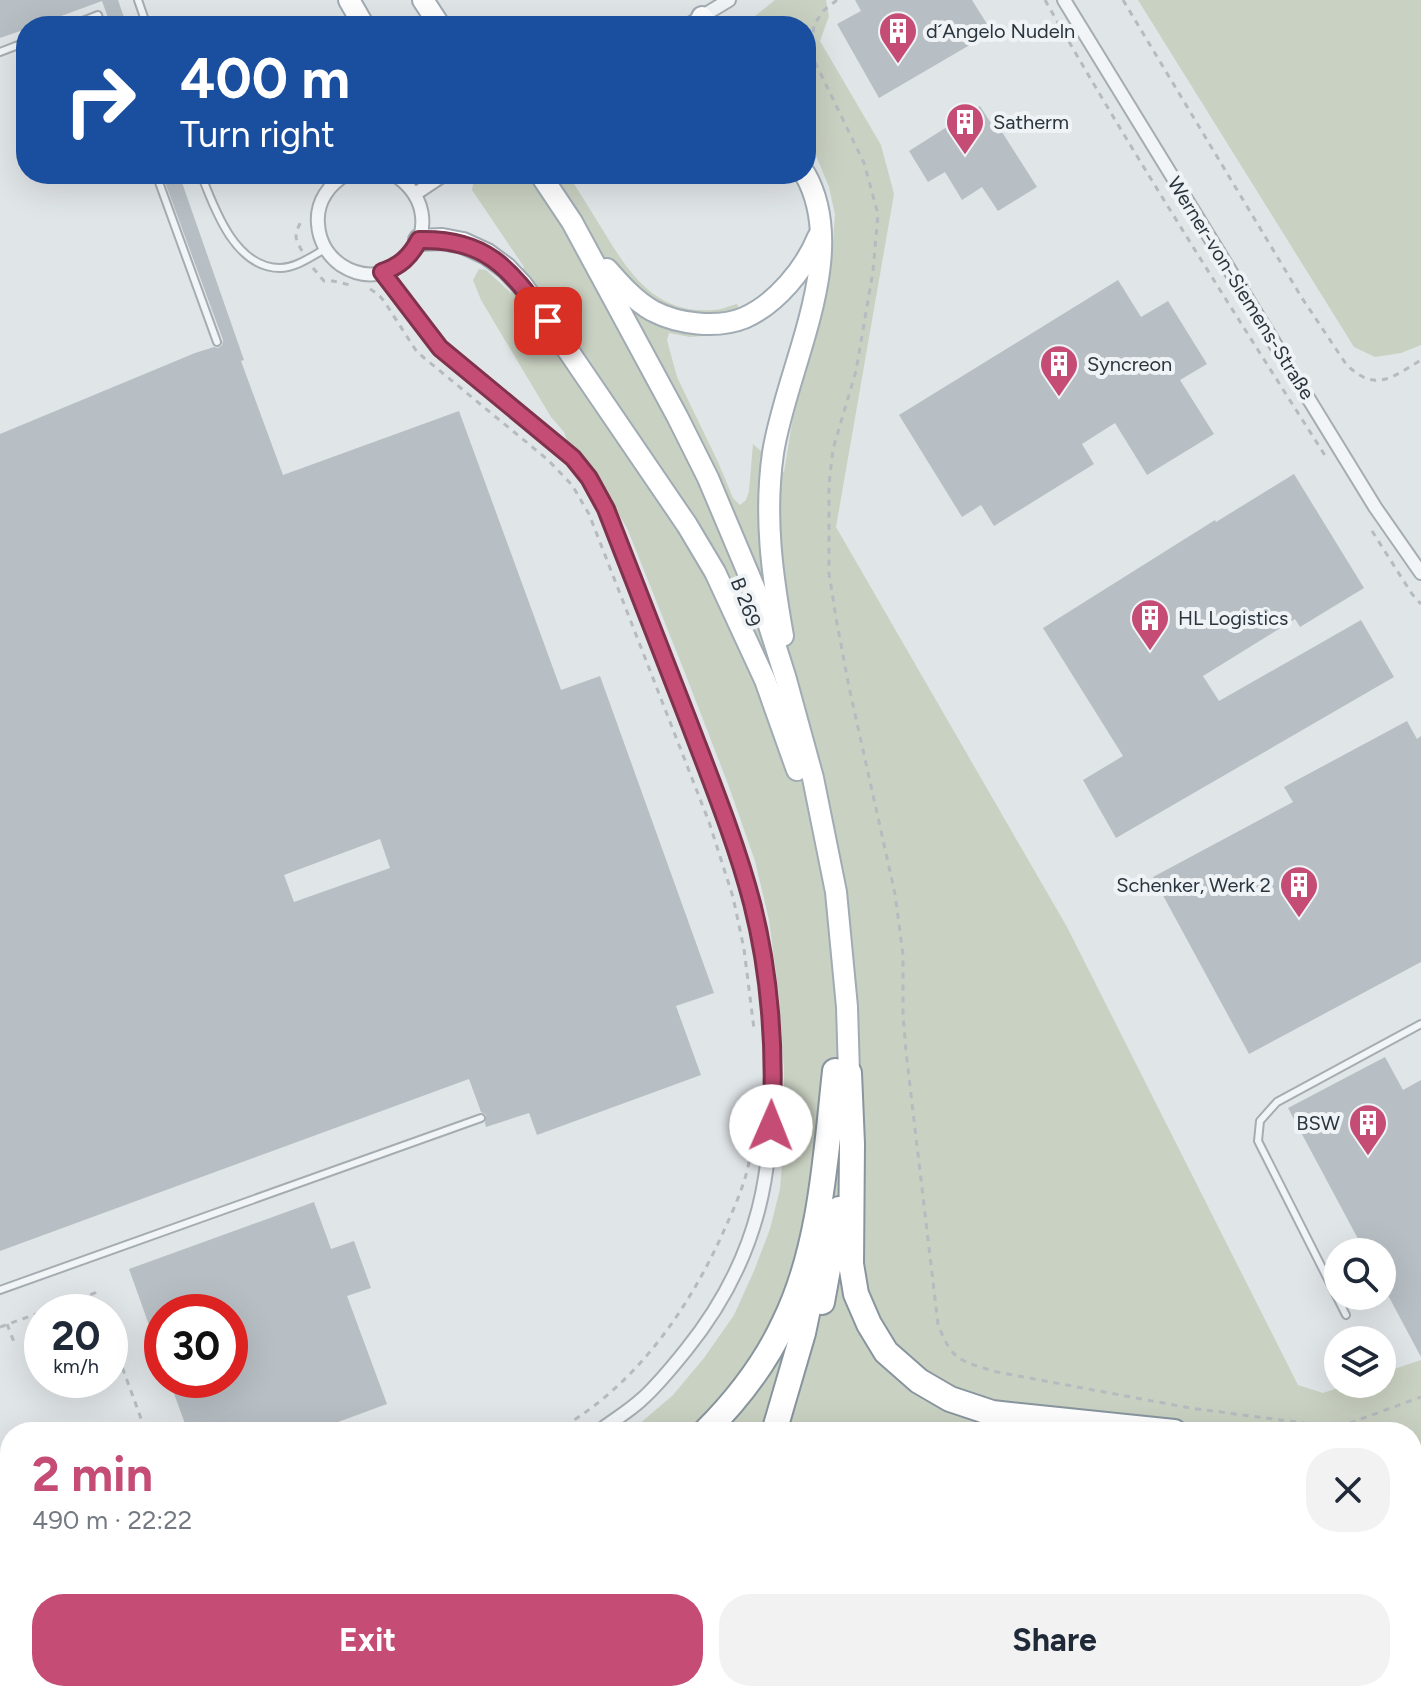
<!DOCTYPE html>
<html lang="en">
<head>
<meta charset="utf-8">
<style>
  body { margin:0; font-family:Figtree,sans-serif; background:#f2f2f3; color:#1f2937; height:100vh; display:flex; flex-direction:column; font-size:30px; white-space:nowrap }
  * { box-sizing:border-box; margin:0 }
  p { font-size:26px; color:#747a83 }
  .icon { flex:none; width:44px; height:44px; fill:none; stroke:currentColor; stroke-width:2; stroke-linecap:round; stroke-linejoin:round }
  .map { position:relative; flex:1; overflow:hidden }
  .panel { position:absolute; left:0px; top:1422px; width:1422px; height:280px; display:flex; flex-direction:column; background:#fff; border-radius:32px 32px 0 0; box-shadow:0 8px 32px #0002 }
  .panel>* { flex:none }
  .hud { position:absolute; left:16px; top:16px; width:800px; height:168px; border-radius:32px; box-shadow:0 8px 32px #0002; background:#1a4fa0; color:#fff; overflow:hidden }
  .buttons { position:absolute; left:1324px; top:1238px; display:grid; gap:16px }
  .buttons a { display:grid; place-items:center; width:72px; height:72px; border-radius:50%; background:#fff; box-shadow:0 8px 32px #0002; font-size:40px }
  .speed { position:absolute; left:24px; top:1294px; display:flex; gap:16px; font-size:40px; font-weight:700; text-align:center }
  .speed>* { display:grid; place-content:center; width:104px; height:104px; border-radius:50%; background:#fff; box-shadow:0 8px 32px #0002; line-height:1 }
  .speed small { font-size:20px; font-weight:400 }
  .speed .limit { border:12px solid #d22; background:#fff; color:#111 }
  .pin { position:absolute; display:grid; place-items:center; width:68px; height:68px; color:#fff; margin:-34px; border-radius:16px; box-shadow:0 4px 12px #0006 }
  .me { position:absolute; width:88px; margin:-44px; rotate:1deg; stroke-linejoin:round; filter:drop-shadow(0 0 6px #0008) }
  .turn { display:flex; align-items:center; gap:28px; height:168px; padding:0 32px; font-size:36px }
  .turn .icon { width:104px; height:104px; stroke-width:2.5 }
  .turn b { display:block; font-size:56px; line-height:68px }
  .round { display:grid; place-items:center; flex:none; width:84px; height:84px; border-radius:32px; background:#f2f2f3 }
  .overview { display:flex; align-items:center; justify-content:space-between; height:136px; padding:0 32px }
  h1 { font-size:48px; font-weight:700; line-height:60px; color:#c54d75 }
  .primary-button { display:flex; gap:16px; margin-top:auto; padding:16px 32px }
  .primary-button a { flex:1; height:92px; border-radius:32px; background:#c54d75; color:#fff; font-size:32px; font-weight:700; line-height:92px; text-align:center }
  .primary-button a+a { background:#f2f2f3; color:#1f2937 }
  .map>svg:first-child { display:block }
  .green { fill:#c9d1c2 }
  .building { fill:#b8bfc4; fill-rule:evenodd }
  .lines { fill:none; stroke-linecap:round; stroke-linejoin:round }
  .lane-casing { stroke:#a6adb2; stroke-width:10 }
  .street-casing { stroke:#a6adb2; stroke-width:16 }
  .primary-casing { stroke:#a0abb3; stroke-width:24 }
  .highway-casing { stroke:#88959e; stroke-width:28 }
  .path { stroke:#b6bbc0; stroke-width:3; stroke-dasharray:6 6; stroke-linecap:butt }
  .lane { stroke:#f2f5f7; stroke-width:6 }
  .street { stroke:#f2f5f7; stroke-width:12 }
  .primary { stroke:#fff; stroke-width:20 }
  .highway { stroke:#fff; stroke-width:24 }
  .route-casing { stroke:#80324c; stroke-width:20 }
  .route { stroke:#c54d75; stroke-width:14 }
  .labels { text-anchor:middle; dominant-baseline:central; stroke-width:8; stroke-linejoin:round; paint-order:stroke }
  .poi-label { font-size:20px; fill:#2a353e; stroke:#eff3f6; text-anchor:start }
  .street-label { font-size:20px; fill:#2a353e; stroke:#eff3f6 }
</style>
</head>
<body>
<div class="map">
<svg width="1421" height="1702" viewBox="0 0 1421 1702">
  <rect width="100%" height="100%" fill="#e0e5e8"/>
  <g class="green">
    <path d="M 775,0 L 826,0 L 829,16 L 820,41 L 881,145 L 894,194 L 836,527 L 1067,927 L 1298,1385 L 1323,1393 L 1350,1384 L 1382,1384 L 1382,1373 L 1421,1360 L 1421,1702 L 97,1702 L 118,1692 L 1412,1692 L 1412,1432 L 630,1432 L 673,1395 L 704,1358 L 734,1315 L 754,1271 L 770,1229 L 780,1189 L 784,1141 L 784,1068 L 779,996 L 769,920 L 755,861 L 728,784 L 685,673 L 627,528 L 587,462 L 569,447 L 564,432 L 551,417 L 481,300 L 473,280 L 479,269 L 486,270 L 511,293 L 524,267 L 472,190 L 474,180 L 478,174 L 568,174 C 580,193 592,213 604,232 C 630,275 656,314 713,310 C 721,310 729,306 737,304 L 748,328 L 728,334 L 690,337 L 669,333 L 667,340 L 677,377 L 718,462 L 733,498 L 740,505 L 746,500 L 749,491 L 753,444 L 784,472 L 793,417 L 819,318 L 832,253 L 835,215 L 829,187 L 806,131 L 806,26 L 752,26 L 755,16 Z"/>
    <path d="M 1138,0 L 1421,0 L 1421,345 L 1401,353 L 1375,357 L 1354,347 Z"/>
  </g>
  <g class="building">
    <path d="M 0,0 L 118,0 L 127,26 L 111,26 L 102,1 L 34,26 L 26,26 L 26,29 L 0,38 Z"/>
    <path d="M 855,0 L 972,0 L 992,32 L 879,98 L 837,24 L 861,11 Z"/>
    <path d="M 980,106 L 998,134 L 1002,132 L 1037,187 L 998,211 L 982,187 L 962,200 L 945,172 L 928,182 L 909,151 Z"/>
    <path d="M 162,174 L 179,174 L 244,360 L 241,361 L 283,475 L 459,411 L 561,690 L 600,676 L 714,993 L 676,1006 L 701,1075 L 537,1135 L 529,1113 L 486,1127 L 485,1123 L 486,1115 L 481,1112 L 469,1079 L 0,1251 L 0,434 L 195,353 L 214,347 L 218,348 L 222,345 L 223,340 ZM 380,839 L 390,868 L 294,902 L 284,875 Z"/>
    <path d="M 1118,280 L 1141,317 L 1168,301 L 1207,364 L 1180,380 L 1214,434 L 1147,475 L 1115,423 L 1082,444 L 1094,464 L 994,526 L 981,505 L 962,517 L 899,415 Z"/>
    <path d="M 1294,474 L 1364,588 L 1300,627 L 1295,619 L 1203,676 L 1219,701 L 1361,620 L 1394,677 L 1116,838 L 1083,780 L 1123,756 L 1043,628 L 1215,520 L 1216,522 Z"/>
    <path d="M 1407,721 L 1417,739 L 1421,736 L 1421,962 L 1249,1054 L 1153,877 L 1293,802 L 1284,787 Z"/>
    <path d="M 1385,1057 L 1403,1090 L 1421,1080 L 1421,1357 L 1382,1284 L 1382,1252 L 1365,1252 L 1288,1108 Z"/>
    <path d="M 314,1202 L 331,1249 L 354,1241 L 371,1288 L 347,1296 L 387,1404 L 311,1432 L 188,1432 L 169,1380 L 230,1380 L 230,1312 L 162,1312 L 162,1356 L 160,1356 L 129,1269 Z"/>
  </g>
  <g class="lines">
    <g class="lane-casing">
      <g id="lane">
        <path d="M 138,0 L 147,26"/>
        <path d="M 70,26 L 98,15 L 102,26"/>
        <path d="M 0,52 L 26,42"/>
        <path d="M 156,174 L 217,342"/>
        <path d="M 201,174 C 214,208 235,268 280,268 C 296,268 312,256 325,249"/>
        <path d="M 0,1290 L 481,1118"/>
        <path d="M 1346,1315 L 1258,1141 L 1260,1121 L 1277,1102 L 1421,1024"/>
        <path d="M 0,1681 L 3,1679 L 14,1702"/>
      </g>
    </g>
    <g class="street-casing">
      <g id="street">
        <path d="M 1064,0 L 1375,507 L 1421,573"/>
        <path d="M 686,26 L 729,0"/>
        <path d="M 347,174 C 329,184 316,202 318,224 C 319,240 327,255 341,265 C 399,303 460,216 393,174"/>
        <path d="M 415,194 L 445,174"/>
        <path d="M 382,272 L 440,348 L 573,458 L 589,478 L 606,509 C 635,584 665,659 694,735 C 715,791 739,847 753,906 C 764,954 769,1001 771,1050 C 776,1167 761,1257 686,1350 C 672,1367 658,1385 641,1400 C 628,1412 612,1421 598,1432"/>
        <path d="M 59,1702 L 79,1692"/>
      </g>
    </g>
    <g class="primary-casing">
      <g id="primary">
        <path d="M 349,0 L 364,26"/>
        <path d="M 423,0 L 440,26"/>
        <path d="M 702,17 L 708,26"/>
        <path d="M 540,174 L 572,222 L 677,416 L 708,478 L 765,613 L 785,676 L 813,778 L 836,892 L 847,1007 L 849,1073"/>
        <path d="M 419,240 L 442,239 L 463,243 L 487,254 L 506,268 L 522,285 L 548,321 L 687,525 L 715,572 L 765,680 L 797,770"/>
        <path d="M 607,269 C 621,285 635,301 653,311 C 678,324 717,329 744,318 C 776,304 805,269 818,237"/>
        <path d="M 783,636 C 772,574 764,516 773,453 C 786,368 851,255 805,174"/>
      </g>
    </g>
    <g class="highway-casing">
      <g id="highway">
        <path d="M 849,1073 L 852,1144 L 851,1264 L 856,1294 L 869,1324 L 886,1352 L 919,1381 L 950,1399 L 992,1413 L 1174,1432"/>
        <path d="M 822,1302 L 839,1209"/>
        <path d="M 705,1432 C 737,1400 765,1364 784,1323 C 821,1248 826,1153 835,1071"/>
        <path d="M 774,1432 L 803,1333 L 814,1280"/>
        <path d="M 1412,1464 L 1421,1466"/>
        <path d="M 1412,1487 L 1421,1488"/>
        <path d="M 1412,1515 L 1421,1515"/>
        <path d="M 214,1702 L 239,1692"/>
        <path d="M 286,1702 L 313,1692"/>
        <path d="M 627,1702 L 634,1692"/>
      </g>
    </g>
    <g class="path">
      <path d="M 837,0 L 823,11 L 814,25 L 812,41 L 815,62 L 864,163 L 878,214 L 873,271 L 856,371 L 833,449 L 829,484 L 829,573 L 836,618 L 849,687 L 895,894 L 903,955 L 903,1014 L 906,1052 L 938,1324 C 952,1362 961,1361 997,1372 L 1190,1408 L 1326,1426 L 1350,1423 L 1421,1397"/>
      <path d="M 1045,0 C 1133,155 1230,306 1326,457"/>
      <path d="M 1123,0 L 1302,298 L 1346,364 C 1375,393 1391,378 1421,360"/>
      <path d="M 315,182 L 321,174"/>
      <path d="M 302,251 C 293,235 295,235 302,219"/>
      <path d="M 313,268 L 324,281 L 333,281 L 350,285"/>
      <path d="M 370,289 L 378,294 L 384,301 L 417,352 L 548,460 L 572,485 L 589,514 L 709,822 L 733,897 L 744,949 L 754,1029"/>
      <path d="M 1372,531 L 1412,594 L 1421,604"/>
      <path d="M 7,1324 L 14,1342"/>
      <path d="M 0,1327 L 95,1293 L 102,1312"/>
      <path d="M 110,1334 L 146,1432"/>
      <path d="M 554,1432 C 635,1388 690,1308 726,1226 C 736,1204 746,1181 750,1157 C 755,1133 755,1108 756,1084"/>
      <path d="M 1412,1549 L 1421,1550"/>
      <path d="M 985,1692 L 986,1702"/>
      <path d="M 922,1702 L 932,1692"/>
    </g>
    <use href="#lane" class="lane"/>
    <use href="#street" class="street"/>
    <use href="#primary" class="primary"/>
    <use href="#highway" class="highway"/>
  </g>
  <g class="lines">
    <g class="route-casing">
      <path id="route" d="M 548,321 C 510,270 488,238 419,240 C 410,257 400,266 382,272 L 440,348 L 573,458 L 589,478 L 606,509 C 634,581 662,652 690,725 C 712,783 736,842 752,903 C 770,973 776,1053 771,1126"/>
    </g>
    <use href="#route" class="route"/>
  </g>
  <defs>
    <g id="building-pin" transform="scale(2)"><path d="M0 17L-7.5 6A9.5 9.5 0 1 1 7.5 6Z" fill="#c54d75" stroke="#eff3f6"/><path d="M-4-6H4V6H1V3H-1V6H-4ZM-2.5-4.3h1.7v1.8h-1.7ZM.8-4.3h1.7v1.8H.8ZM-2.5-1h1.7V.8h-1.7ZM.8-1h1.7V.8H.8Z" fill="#fff"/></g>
  </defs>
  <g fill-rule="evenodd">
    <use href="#building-pin" x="898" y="31"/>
    <use href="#building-pin" x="965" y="122"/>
    <use href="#building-pin" x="1059" y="364"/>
    <use href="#building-pin" x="1150" y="618"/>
    <use href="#building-pin" x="1299" y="885"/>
    <use href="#building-pin" x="1368" y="1123"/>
  </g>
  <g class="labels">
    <g class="poi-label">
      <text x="926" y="31">d´Angelo Nudeln</text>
      <text x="993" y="122">Satherm</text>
      <text x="1087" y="364">Syncreon</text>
      <text x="1178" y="618">HL Logistics</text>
      <text x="1271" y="885" text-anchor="end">Schenker, Werk 2</text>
      <text x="1340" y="1123" text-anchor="end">BSW</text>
    </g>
    <g class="street-label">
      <text transform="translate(1241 288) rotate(58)">Werner-von-Siemens-Straße</text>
      <text transform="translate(746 602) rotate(69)">B 269</text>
    </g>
  </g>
</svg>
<div class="buttons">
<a><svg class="icon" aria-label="search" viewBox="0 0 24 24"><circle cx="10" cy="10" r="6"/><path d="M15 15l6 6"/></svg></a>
<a><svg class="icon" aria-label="layers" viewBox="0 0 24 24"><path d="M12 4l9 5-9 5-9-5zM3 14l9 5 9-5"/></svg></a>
</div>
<div class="speed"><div>20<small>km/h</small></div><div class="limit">30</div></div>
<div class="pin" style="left:548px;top:321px;background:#d93025"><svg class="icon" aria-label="arrive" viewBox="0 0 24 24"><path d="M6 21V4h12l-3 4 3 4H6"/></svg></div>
<svg class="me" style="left:771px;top:1126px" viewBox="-20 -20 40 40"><circle r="19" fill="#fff"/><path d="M0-13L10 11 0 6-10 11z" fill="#c54d75"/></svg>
<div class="hud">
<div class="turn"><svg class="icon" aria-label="right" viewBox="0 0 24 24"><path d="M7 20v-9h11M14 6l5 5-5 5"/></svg><div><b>400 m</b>Turn right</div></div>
</div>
<section class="panel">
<div class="overview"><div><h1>2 min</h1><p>490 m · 22:22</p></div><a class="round"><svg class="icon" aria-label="close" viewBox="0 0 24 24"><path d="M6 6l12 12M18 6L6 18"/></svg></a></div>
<div class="primary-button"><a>Exit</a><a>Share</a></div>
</section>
</div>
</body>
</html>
